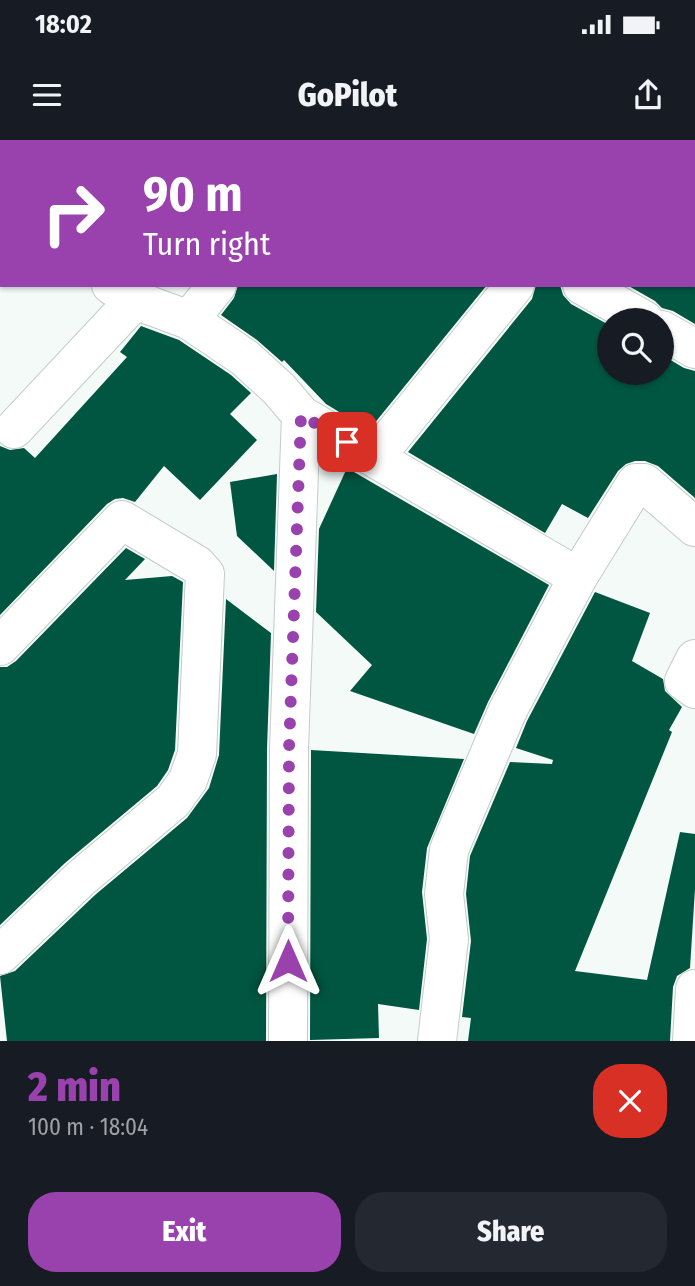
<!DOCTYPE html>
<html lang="en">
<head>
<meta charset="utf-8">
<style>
  body { margin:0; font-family:"Fira Sans Condensed",sans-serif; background:#242831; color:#f1f3f6; height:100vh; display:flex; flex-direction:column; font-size:26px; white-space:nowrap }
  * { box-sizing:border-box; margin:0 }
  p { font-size:23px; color:#9ea1a6 }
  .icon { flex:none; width:38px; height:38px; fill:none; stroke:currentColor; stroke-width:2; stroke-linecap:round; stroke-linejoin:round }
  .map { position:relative; height:901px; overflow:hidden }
  .side { display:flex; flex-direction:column; background:#171b24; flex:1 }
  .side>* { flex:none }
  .banner { position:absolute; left:0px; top:0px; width:696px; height:147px; box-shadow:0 2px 5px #0004; background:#9942ae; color:#fff; overflow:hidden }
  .buttons { position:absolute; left:597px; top:168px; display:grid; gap:14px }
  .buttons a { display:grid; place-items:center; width:77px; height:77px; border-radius:50%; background:#171b24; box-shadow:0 2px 5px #0004; font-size:35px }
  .pin { position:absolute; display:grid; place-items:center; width:60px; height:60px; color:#fff; margin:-30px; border-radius:14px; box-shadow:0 4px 10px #0006 }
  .me { position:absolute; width:77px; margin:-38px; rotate:0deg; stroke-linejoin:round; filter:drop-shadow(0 0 5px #0008) }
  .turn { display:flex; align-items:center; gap:24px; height:147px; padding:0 28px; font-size:32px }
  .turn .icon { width:91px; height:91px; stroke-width:2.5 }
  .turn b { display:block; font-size:49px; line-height:60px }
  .round { display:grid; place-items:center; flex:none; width:74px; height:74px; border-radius:28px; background:#242831 }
  .headline { display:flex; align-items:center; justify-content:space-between; height:119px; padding:0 28px }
  h1 { font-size:42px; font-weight:800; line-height:52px; color:#9942ae }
  .primary-button { display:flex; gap:14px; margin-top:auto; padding:14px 28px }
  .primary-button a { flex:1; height:80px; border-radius:28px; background:#9942ae; color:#fff; font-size:28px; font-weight:800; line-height:80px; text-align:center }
  .primary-button a+a { background:#242831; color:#f1f3f6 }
  .status { display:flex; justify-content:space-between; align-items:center; height:49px; padding:0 35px; background:#171b24; direction:ltr }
  .status svg { height:19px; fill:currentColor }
  header { display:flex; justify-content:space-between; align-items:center; height:91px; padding:0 28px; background:#171b24; font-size:32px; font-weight:800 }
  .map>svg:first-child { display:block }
  .building { fill:#005641 }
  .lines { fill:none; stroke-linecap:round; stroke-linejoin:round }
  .minor-casing { stroke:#c5cbc8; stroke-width:40 }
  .minor { stroke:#fff; stroke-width:38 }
  .route { stroke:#9942ae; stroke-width:12; stroke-dasharray:0 21.6 }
</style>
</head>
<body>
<div class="status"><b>18:02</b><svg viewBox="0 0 49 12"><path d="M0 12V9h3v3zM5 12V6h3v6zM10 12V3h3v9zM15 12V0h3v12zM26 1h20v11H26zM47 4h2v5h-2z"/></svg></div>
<header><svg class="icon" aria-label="menu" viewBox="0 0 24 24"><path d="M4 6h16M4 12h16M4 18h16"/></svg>GoPilot<svg class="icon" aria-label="share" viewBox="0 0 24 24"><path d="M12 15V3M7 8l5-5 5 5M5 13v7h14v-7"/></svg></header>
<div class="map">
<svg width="695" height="901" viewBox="0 0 695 901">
  <rect width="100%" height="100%" fill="#f3faf7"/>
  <g class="building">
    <path d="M 238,145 L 487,145 L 369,290 L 326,264 L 284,220 L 282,222 L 257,200 L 221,175 L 234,158 Z"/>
    <path d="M 536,145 L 560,145 L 563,155 L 571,164 L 609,185 L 609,233 L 662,233 L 662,215 L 684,228 L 695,231 L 695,358 L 658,326 L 645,321 L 635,321 L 626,324 L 618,331 L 588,378 L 562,364 L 545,393 L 408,312 L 532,159 Z"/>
    <path d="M 627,145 L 695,145 L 695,184 L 673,171 L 662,168 L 655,161 Z"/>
    <path d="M 141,186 L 179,200 L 231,235 L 251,253 L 230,274 L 257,300 L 200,360 L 164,326 L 135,362 L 123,358 L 115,359 L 107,364 L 0,475 L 0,306 L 10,310 L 24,308 L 35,318 L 127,217 L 120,212 Z"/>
    <path d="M 347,328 L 549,445 L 488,562 L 474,594 L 350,551 L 372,525 L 316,472 L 319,389 Z"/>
    <path d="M 277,334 L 274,431 L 237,396 L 230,342 Z"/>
    <path d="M 126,408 L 145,419 L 125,440 L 172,436 L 183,442 L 175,610 L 168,630 L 157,646 L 65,723 L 0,785 L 0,527 L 7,527 L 16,521 Z"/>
    <path d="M 595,452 L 650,473 L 632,521 L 663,539 L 665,551 L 682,567 L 669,590 L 672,592 L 575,831 L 647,840 L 680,692 L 695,694 L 695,749 L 690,828 L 677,836 L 673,847 L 670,901 L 468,901 L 471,878 L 462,877 L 471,801 L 466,754 L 470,716 L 510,622 L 552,624 L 553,620 L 516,608 L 527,581 Z"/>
    <path d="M 226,459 L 271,493 L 267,609 L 266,901 L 7,901 L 0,836 L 15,831 L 95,755 L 187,678 L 209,648 L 219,615 Z"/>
    <path d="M 311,610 L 464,619 L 427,708 L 422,752 L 427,799 L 419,870 L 378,864 L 379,898 L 310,900 Z"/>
  </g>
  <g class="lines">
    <g class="minor-casing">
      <g id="minor">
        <path d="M 418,0 L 420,2"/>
        <path d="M 333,2 L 334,0"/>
        <path d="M 645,2 L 646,0"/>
        <path d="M 0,73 L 2,74"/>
        <path d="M 111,145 L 135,160 L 189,180 L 245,218 L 279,249 L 301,275 L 289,609 L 288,901"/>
        <path d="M 582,145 L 644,180"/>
        <path d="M 189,180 L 217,145"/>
        <path d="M 662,190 L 695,209"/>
        <path d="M 301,275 L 578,437"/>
        <path d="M 14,289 L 135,160"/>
        <path d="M 385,305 L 515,145"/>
        <path d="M 0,506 L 122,380 L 197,425 L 205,434 L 197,614 L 188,640 L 173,661 L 80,739 L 0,815"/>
        <path d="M 695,519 L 684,541 L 695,549"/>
        <path d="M 437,901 L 449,799 L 444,754 L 449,710 L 507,572 L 578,437 L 636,343 L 644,343 L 695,387"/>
        <path d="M 692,901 L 695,849"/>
      </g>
    </g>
    <use href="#minor" class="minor"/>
  </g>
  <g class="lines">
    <path class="route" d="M 288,821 L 289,609 L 301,275 L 347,302"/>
  </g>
</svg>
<div class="buttons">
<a><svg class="icon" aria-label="search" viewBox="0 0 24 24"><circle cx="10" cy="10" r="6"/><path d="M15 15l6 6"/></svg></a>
</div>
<div class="pin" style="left:347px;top:302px;background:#d93025"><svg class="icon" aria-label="arrive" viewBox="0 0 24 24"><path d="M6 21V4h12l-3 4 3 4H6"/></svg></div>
<svg class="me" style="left:288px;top:821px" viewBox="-20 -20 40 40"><path d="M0-17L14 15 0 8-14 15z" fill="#9942ae" stroke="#fff" stroke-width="4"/></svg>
<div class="banner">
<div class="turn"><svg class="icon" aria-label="right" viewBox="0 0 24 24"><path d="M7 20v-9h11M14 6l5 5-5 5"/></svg><div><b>90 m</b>Turn right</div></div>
</div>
</div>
<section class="side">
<div class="headline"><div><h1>2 min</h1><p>100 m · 18:04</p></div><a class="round" style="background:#d93025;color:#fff"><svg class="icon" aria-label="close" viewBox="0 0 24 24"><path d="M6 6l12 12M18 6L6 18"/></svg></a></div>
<div class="primary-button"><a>Exit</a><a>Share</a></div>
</section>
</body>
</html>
